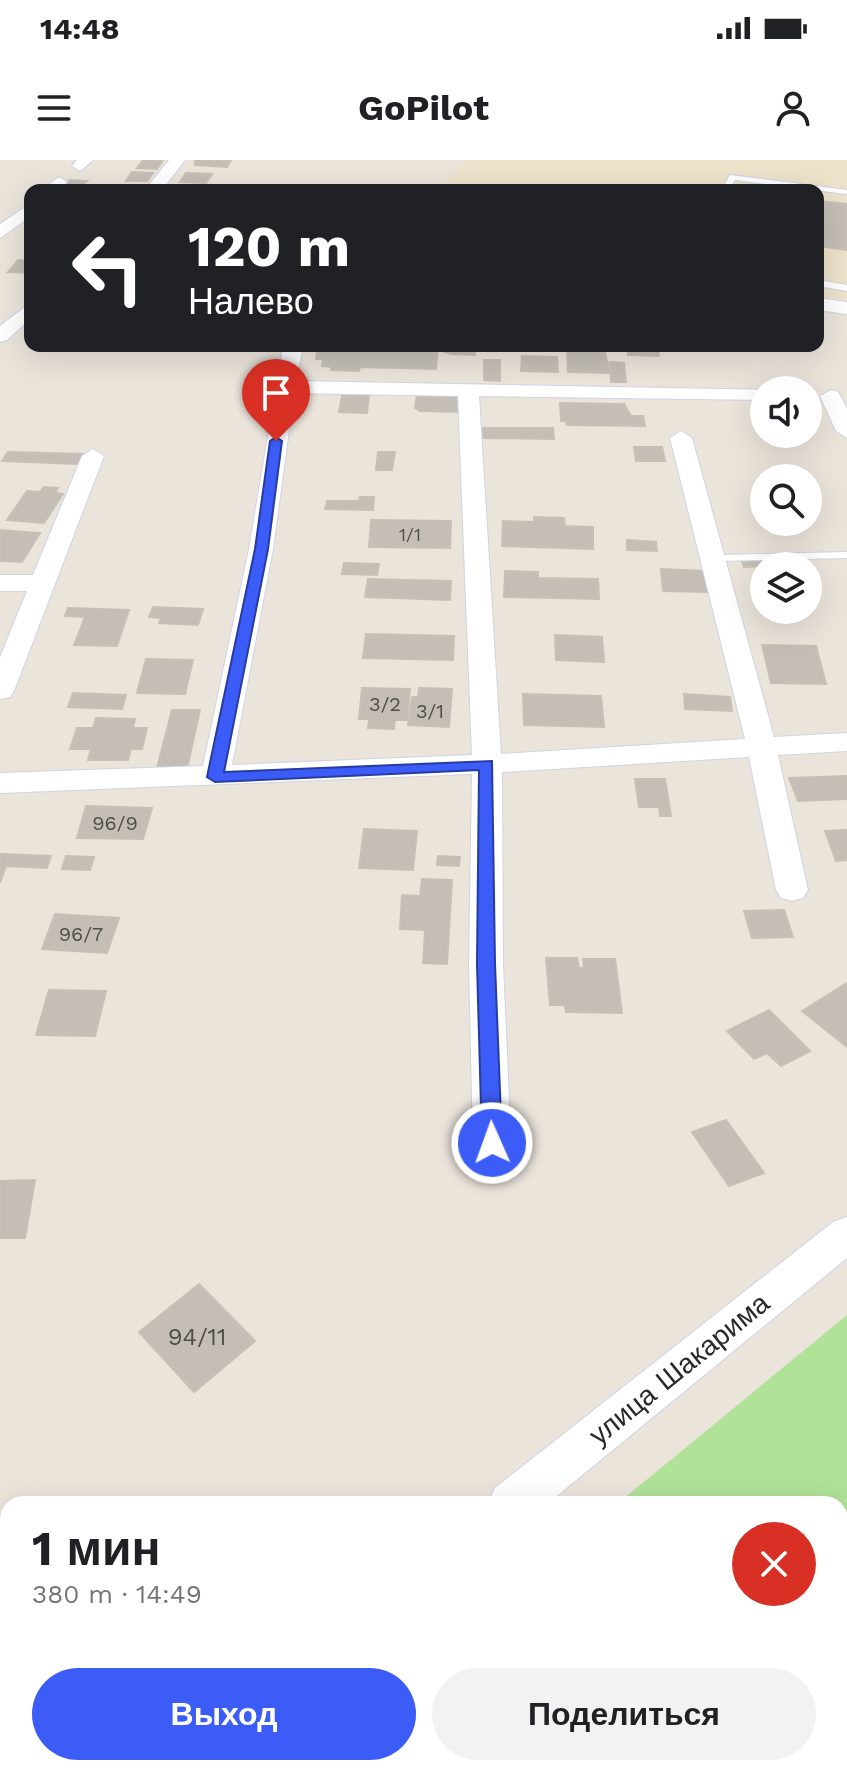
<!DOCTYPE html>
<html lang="ru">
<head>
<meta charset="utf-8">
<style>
  body { margin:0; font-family:"Work Sans",sans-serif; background:#f2f2f2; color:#202124; height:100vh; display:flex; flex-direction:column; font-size:30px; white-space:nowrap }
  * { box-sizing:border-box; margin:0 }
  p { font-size:26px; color:#757577 }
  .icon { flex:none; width:44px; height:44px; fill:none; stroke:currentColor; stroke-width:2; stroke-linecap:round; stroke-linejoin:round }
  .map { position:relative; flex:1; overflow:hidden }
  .sheet { position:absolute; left:0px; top:1336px; width:848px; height:280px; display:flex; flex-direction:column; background:#fff; border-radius:24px 24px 0 0; box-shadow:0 8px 32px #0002 }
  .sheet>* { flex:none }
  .top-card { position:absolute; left:24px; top:24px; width:800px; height:168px; border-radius:16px; box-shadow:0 8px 32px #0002; background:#202124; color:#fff; overflow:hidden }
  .fabs { position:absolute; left:750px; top:216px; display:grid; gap:16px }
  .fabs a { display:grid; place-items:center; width:72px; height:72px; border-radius:50%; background:#fff; box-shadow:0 8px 32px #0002; font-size:40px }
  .pin { position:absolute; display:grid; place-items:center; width:68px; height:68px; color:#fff; margin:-82px -34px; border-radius:50% 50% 50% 0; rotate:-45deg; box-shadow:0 0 8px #0007 }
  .pin .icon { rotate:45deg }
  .me { position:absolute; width:88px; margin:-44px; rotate:358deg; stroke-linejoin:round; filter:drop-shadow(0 0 6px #0008) }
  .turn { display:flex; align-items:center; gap:28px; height:168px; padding:0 32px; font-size:36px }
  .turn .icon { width:104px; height:104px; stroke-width:2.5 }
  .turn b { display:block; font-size:56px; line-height:68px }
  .round { display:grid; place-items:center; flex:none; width:84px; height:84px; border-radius:42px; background:#f2f2f2 }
  .summary { display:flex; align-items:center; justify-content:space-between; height:136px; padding:0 32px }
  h1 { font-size:48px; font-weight:700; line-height:60px }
  .primary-button { display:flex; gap:16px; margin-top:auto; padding:16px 32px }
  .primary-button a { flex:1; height:92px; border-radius:48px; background:#3c5cf8; color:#fff; font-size:32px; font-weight:700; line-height:92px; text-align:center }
  .primary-button a+a { background:#f2f2f2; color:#202124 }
  .status { display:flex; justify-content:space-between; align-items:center; height:56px; padding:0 40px; background:#fff; direction:ltr }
  .status svg { height:22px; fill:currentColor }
  header { display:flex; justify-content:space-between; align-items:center; height:104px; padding:0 32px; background:#fff; font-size:36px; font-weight:700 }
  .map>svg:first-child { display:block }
  .education { fill:#ede2ca }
  .green { fill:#b0e298 }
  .building { fill:#c4beb7; stroke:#c7c0b5; stroke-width:2 }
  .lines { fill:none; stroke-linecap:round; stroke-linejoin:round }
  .service-casing { stroke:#d0d3e2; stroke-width:2 }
  .minor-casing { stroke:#d0d3e2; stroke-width:2 }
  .service { fill:#fff; fill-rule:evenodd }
  .minor { fill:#fff; fill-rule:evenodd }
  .route { fill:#3c5cf8; stroke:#273ca1; stroke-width:2 }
  .labels { text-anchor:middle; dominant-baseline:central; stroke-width:6; stroke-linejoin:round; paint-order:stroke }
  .far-number-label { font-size:18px; fill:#504e4c }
  .number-label { font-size:20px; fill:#504e4c }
  .near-number-label { font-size:24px; fill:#504e4c }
  .near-street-label { font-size:28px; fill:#292929; stroke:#fff }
</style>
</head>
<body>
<div class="status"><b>14:48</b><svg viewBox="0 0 49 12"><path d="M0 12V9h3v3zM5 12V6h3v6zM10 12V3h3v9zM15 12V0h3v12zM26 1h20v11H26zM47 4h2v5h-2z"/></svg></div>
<header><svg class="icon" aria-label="menu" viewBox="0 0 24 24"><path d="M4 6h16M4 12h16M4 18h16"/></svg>GoPilot<svg class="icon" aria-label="person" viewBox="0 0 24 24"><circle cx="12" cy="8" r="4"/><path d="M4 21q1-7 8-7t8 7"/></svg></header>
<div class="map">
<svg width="847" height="1616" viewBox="0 0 847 1616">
  <rect width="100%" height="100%" fill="#ebe4db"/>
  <path class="education" d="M 468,0 L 847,0 L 847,139 L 818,135 L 818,30 L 439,30 Z"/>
  <path class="green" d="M 847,1155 L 847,1616 L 286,1616 L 296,1608 L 840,1608 L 840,1344 L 617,1344 Z"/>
  <g class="building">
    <path d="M 143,0 L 163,0 L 157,9 L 137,8 Z"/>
    <path d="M 195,0 L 231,0 L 227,7 L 195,5 Z"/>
    <path d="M 132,12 L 153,13 L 147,21 L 126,21 Z"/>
    <path d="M 186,13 L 212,14 L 206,23 L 180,22 Z"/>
    <path d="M 70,20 L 87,21 L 82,25 L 86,26 L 82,30 L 60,29 Z"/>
    <path d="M 818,35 L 822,36 L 819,41 L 847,44 L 847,90 L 818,86 L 818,66 L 823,57 L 818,56 Z"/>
    <path d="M 18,100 L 30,101 L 30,113 L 8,112 Z"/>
    <path d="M 329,186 L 438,186 L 436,209 L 360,207 L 359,211 L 331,210 L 332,207 L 322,206 L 323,199 L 316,199 L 318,188 Z"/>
    <path d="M 444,186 L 476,186 L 475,195 L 451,194 L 444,192 Z"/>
    <path d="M 627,186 L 662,186 L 662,190 L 658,190 L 659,196 L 628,195 Z"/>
    <path d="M 567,192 L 605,193 L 610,213 L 568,212 Z"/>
    <path d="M 522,196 L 557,197 L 558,212 L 521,211 Z"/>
    <path d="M 484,200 L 500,200 L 500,221 L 484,220 Z"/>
    <path d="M 610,202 L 624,203 L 626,222 L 611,222 Z"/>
    <path d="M 417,234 L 462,235 L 461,252 L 420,251 L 415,248 Z"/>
    <path d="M 342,236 L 369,236 L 367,253 L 339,252 Z"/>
    <path d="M 560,243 L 624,244 L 631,256 L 643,256 L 645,266 L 567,265 L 566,261 L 561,261 Z"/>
    <path d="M 482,268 L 553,268 L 554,279 L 482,278 Z"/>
    <path d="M 634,287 L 662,287 L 665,301 L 636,301 Z"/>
    <path d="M 8,292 L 84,294 L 79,304 L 2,301 Z"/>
    <path d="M 378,292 L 395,292 L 392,310 L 376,310 Z"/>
    <path d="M 44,327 L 58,328 L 55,333 L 63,334 L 44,363 L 7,360 L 27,331 L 40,332 Z"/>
    <path d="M 360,337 L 374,337 L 373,350 L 325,349 L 327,341 L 359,341 Z"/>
    <path d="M 534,357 L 564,358 L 565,366 L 593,367 L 593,389 L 502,386 L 503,361 L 534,362 Z"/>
    <path d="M 371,360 L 451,361 L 450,388 L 369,387 Z"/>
    <path d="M 0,370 L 40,373 L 22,402 L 0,401 Z"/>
    <path d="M 627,380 L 656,382 L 657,391 L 627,390 Z"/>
    <path d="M 742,400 L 769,401 L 770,406 L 744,407 Z"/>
    <path d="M 344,403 L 379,404 L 377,415 L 342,414 Z"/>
    <path d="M 661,409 L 705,411 L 708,432 L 663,431 Z"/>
    <path d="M 505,411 L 538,412 L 538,418 L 598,419 L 599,439 L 504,437 Z"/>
    <path d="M 368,419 L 451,421 L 450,440 L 365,437 Z"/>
    <path d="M 153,447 L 203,449 L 198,465 L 159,463 L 161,458 L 149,457 Z"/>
    <path d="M 68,448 L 129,450 L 117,486 L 74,485 L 85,457 L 65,456 Z"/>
    <path d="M 366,474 L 454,476 L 453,500 L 363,498 Z"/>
    <path d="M 555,475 L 602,477 L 604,502 L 556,500 Z"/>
    <path d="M 762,485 L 816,486 L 826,524 L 771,523 Z"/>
    <path d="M 146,499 L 193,500 L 185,534 L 137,533 Z"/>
    <path d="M 362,528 L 410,529 L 407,560 L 395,560 L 394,569 L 368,568 L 369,559 L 359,559 Z"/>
    <path d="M 419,528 L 452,529 L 449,567 L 408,565 L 412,537 L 418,537 Z"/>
    <path d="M 73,533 L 126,535 L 122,549 L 68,547 Z"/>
    <path d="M 523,534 L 601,536 L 604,567 L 524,565 Z"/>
    <path d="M 684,534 L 730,537 L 732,551 L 685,549 Z"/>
    <path d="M 172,550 L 200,550 L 187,609 L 157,608 Z"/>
    <path d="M 96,558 L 135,559 L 133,568 L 147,568 L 142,589 L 131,589 L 128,600 L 88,600 L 91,589 L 70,589 L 77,568 L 93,568 Z"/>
    <path d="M 847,616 L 847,639 L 798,641 L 789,618 Z"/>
    <path d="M 635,619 L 665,619 L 671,656 L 660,656 L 659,647 L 639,647 Z"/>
    <path d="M 86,646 L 152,648 L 143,679 L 77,678 Z"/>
    <path d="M 364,669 L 417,671 L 413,710 L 359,708 Z"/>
    <path d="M 847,670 L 847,700 L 836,701 L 825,671 Z"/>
    <path d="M 0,694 L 51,696 L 47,708 L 6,706 L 0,723 Z"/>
    <path d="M 66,696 L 94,697 L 90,710 L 62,709 Z"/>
    <path d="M 438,696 L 460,697 L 459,706 L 437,705 Z"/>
    <path d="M 422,719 L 452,720 L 447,804 L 423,803 L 425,770 L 400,769 L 402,735 L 420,736 Z"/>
    <path d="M 784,750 L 793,777 L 752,778 L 744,751 Z"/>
    <path d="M 55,754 L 119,758 L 107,793 L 42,789 Z"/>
    <path d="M 546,798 L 577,798 L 579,808 L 584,808 L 583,799 L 615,799 L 622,853 L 566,852 L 565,845 L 550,845 Z"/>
    <path d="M 847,823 L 847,887 L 802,851 Z"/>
    <path d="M 49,830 L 106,831 L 95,876 L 36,875 Z"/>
    <path d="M 769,850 L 810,891 L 781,906 L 767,893 L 754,899 L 727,871 Z"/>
    <path d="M 726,960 L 764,1013 L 729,1026 L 692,972 Z"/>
    <path d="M 35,1020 L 25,1078 L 0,1078 L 0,1021 Z"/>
    <path d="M 199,1124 L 255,1181 L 194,1232 L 139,1172 Z"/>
  </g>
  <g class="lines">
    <g class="service-casing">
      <g id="service">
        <path d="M 730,15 L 847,30 L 847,34 L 735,20 L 729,30 L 721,30 Z"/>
        <path d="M 818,120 L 847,125 L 847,131 L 818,126 Z"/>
        <path d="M 847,392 L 847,398 L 717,401 L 711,398 L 717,395 Z"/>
      </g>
    </g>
    <g class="minor-casing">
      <g id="minor">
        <path d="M 77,0 L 93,0 L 80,11 L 72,6 Z"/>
        <path d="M 169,0 L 185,0 L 162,30 L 145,30 Z"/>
        <path d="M 59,17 L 67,22 L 60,30 L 42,30 Z"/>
        <path d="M 30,44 L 30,57 L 0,78 L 0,64 Z"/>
        <path d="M 818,138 L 847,142 L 847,154 L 818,150 Z"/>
        <path d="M 30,143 L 30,159 L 7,180 L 0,182 L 0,166 Z"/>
        <path d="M 283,186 L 303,186 L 296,221 L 772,230 L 764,230 L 764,240 L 479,236 L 501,594 L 745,579 L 670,278 L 681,271 L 692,278 L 774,577 L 847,573 L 847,591 L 778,595 L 808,730 L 803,738 L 792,741 L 781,738 L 776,730 L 749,597 L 502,612 L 503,804 L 511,983 L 505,994 L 492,998 L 479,994 L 473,983 L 469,804 L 472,614 L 0,633 L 0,613 L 203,606 L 249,389 ZM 294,233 L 458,236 L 472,595 L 232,605 L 273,389 Z"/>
        <path d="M 831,230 L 838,232 L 847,248 L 847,278 L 836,271 L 820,236 Z"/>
        <path d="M 93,289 L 104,296 L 14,531 L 10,537 L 0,539 L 0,497 L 27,431 L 0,431 L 0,415 L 33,415 L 82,296 Z"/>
        <path d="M 847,1057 L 847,1098 L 547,1344 L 488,1344 L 495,1328 L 833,1062 Z"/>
        <path d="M 0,1497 L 8,1500 L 8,1553 L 0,1550 Z"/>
        <path d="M 110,1608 L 208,1608 L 205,1616 L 113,1616 Z"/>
      </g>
    </g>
    <use href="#service" class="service"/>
    <use href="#minor" class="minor"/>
  </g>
  <path class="route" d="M 276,277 L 282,281 L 268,389 L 224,612 L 492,601 L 495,804 L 502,983 L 492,991 L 482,983 L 477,804 L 479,610 L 215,622 L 207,617 L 255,389 L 270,281 Z"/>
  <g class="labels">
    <g class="far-number-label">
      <text x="410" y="374">1/1</text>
    </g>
    <g class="number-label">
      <text x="385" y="544">3/2</text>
      <text x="430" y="551">3/1</text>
      <text x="115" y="663">96/9</text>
      <text x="81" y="774">96/7</text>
    </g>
    <g class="near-number-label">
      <text x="197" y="1177">94/11</text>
    </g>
    <g class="near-street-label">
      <text transform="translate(679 1209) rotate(-39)">улица Шакарима</text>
    </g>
  </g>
</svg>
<div class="fabs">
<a><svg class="icon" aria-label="sound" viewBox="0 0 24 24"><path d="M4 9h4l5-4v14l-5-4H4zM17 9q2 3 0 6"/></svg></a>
<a><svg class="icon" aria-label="search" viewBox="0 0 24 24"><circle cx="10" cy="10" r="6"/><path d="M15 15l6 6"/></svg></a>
<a><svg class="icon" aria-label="layers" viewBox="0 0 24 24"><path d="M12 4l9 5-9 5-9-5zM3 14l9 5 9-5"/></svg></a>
</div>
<div class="pin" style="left:276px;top:281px;background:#d93025"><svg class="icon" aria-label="arrive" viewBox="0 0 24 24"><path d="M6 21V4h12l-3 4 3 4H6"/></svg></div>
<svg class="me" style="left:492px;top:983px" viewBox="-20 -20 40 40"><circle r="17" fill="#3c5cf8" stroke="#fff" stroke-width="3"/><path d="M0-11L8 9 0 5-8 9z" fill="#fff"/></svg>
<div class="top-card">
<div class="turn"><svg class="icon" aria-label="left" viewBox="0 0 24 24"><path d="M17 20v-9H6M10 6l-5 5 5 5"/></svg><div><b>120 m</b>Налево</div></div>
</div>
<section class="sheet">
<div class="summary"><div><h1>1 мин</h1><p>380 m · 14:49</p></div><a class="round" style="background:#d93025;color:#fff"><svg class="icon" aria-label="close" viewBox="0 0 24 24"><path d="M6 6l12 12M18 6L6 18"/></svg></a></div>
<div class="primary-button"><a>Выход</a><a>Поделиться</a></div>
</section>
</div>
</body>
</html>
